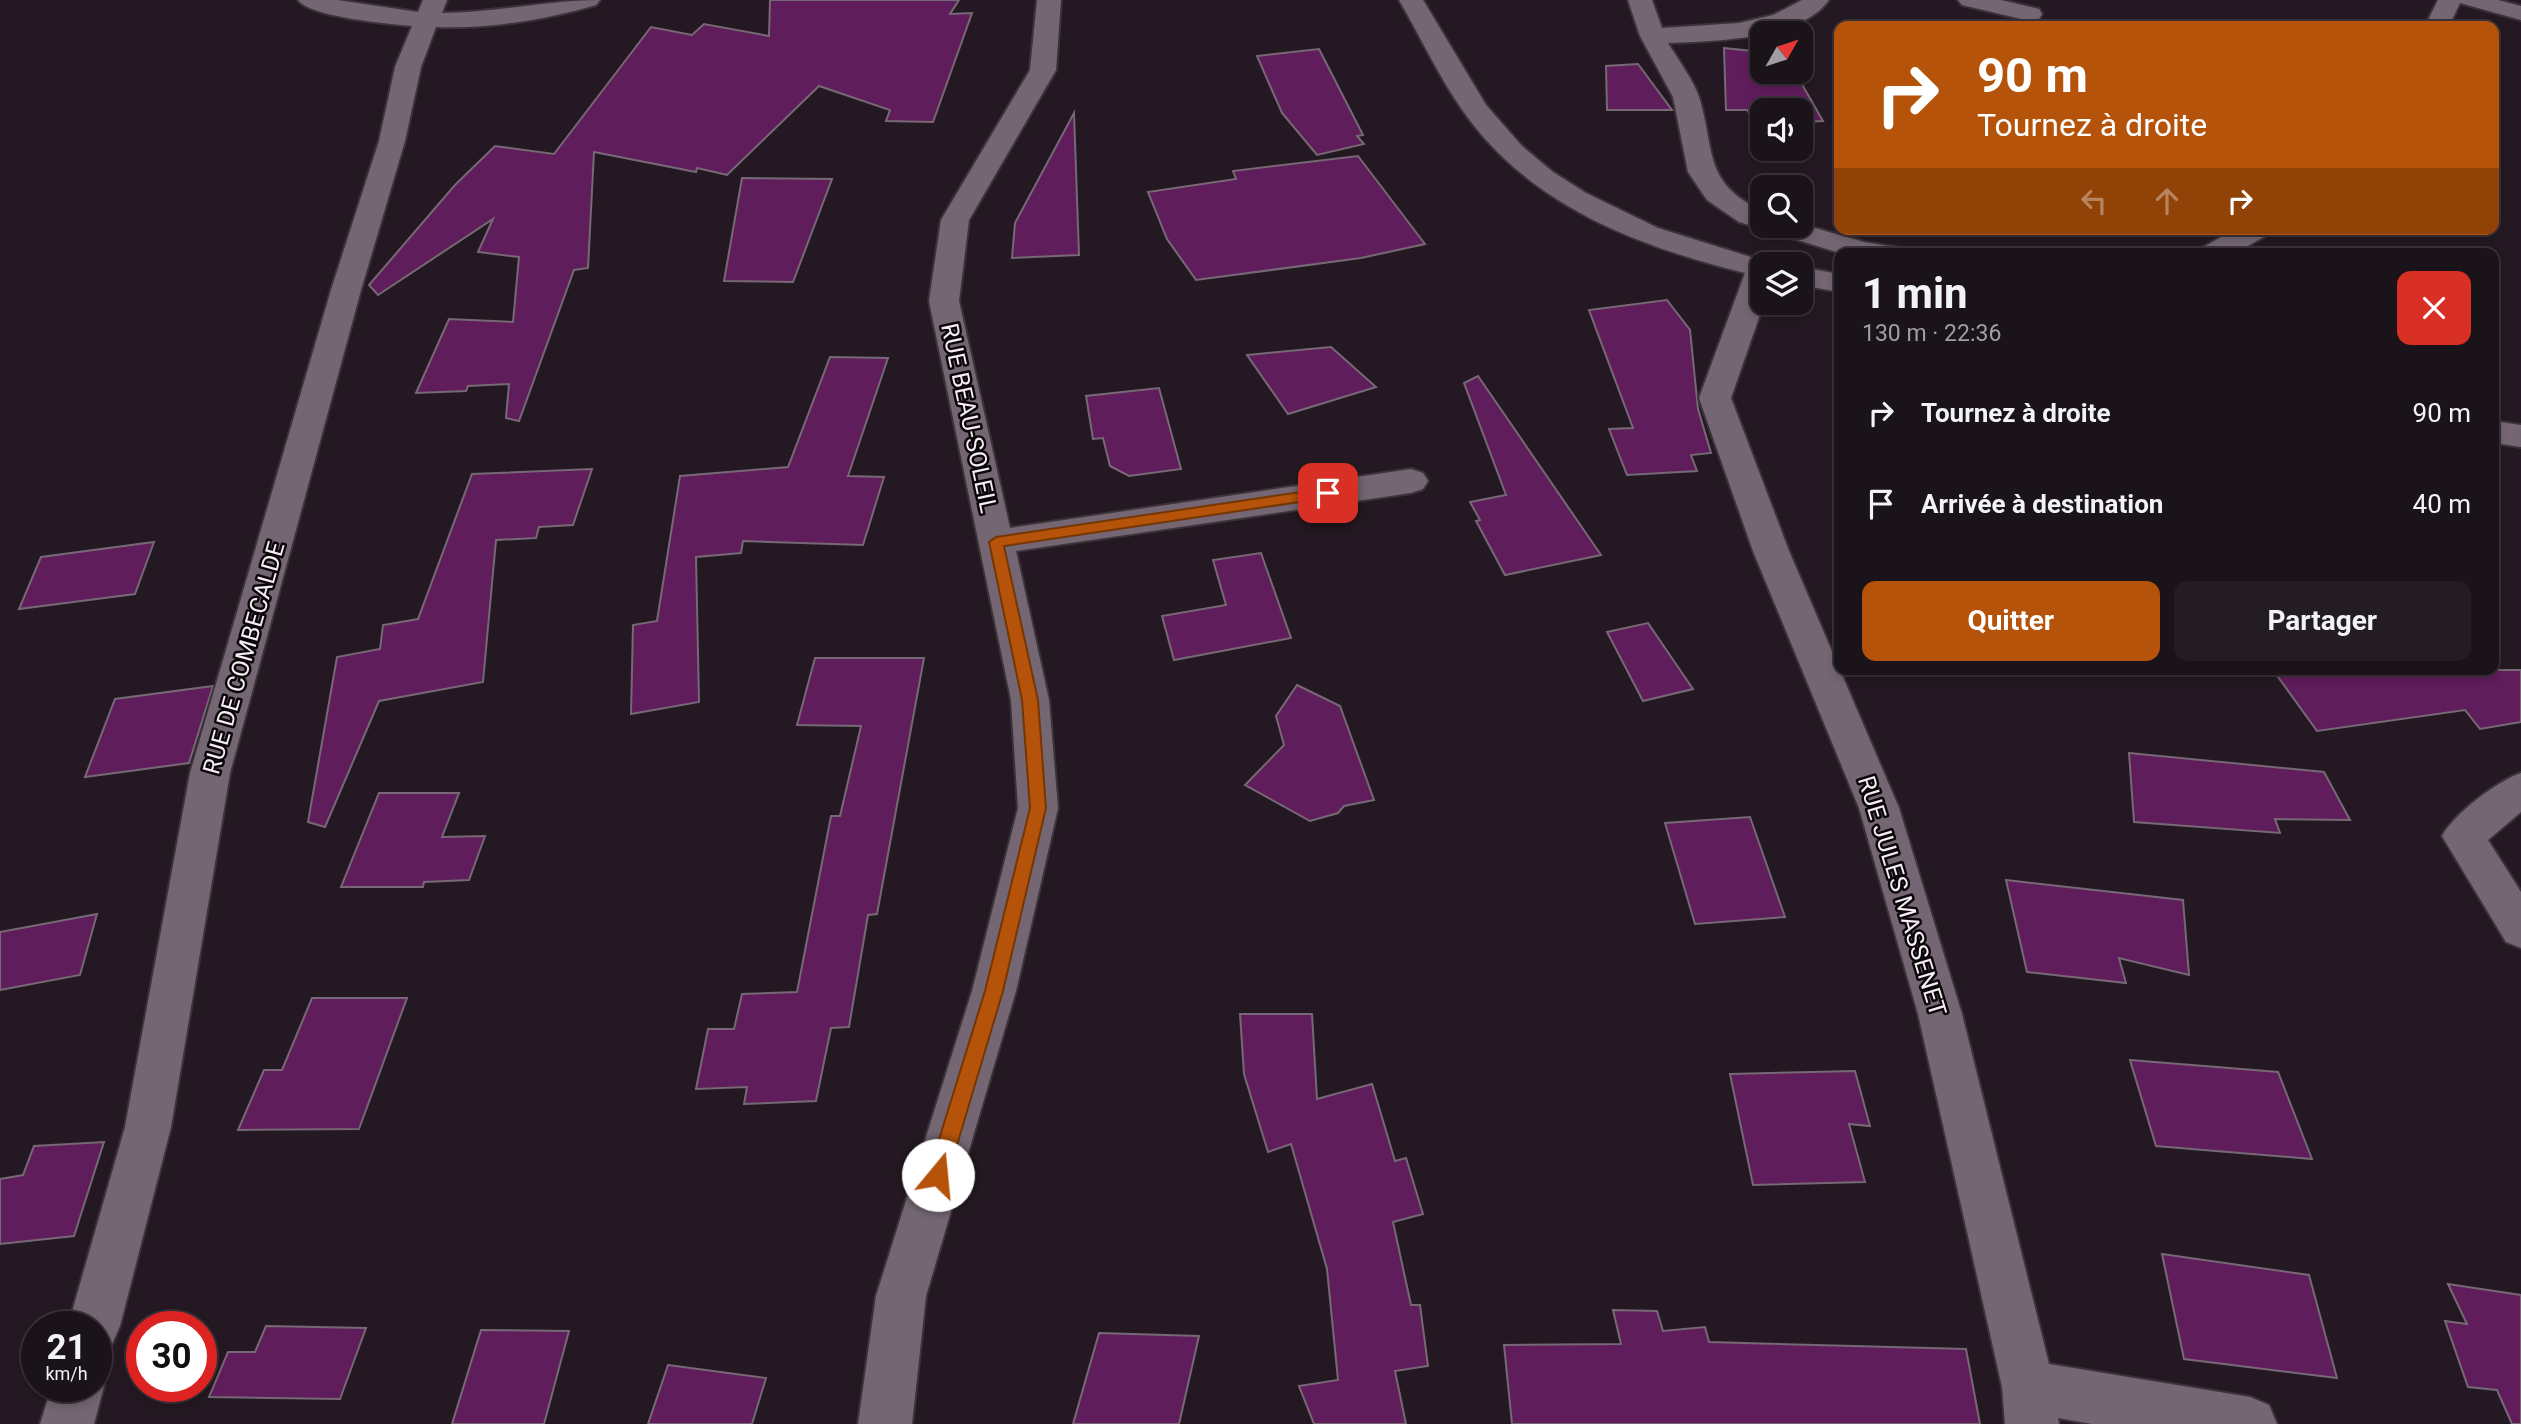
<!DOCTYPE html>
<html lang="fr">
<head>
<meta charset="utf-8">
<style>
  body { margin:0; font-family:Roboto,sans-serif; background:#241c23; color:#f1f3f6; height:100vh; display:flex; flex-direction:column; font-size:26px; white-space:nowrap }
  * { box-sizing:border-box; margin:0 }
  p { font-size:23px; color:#a09ea2 }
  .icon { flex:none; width:38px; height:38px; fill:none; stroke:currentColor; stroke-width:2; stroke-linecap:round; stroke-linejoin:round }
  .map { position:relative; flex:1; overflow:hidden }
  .side { position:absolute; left:1834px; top:248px; width:665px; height:427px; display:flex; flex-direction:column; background:#1b131a; border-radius:14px; box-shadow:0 4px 10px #0003,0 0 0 2px #393239 }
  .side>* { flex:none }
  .hud { position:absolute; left:1834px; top:21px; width:665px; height:214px; border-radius:14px; box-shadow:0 4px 10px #0003,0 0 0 2px #393239; background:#b45309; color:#fff; overflow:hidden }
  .needle { width:46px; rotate:51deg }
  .controls { position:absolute; left:1750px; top:21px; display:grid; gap:14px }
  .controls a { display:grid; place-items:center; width:63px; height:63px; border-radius:14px; background:#1b131a; box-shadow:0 4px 10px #0003,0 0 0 2px #393239; font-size:35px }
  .speed { position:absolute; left:21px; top:1311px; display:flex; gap:14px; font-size:35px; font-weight:700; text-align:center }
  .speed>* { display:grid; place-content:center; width:91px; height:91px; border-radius:50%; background:#1b131a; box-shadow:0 4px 10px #0003,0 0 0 2px #393239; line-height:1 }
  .speed small { font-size:18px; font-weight:400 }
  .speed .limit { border:10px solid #d22; background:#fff; color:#111 }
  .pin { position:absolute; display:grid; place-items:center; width:60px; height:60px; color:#fff; margin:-30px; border-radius:14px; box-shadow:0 4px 10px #0006 }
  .me { position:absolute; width:77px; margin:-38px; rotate:17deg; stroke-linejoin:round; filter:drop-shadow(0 0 5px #0008) }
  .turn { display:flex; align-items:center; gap:24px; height:147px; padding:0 28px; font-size:32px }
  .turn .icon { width:91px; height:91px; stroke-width:2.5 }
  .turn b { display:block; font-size:49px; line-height:60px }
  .lanes { display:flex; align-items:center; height:66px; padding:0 28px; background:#0003; justify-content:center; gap:35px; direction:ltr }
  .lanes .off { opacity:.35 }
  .round { display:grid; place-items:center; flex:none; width:74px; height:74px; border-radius:14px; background:#241c23 }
  .head { display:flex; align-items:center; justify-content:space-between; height:119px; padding:0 28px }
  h1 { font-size:42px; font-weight:700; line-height:52px }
  .button { display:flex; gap:14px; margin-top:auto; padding:14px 28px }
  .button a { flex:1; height:80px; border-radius:14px; background:#b45309; color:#fff; font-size:28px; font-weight:700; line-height:80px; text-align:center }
  .button a+a { background:#241c23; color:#f1f3f6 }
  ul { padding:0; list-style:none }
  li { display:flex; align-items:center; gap:21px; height:91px; padding:0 28px }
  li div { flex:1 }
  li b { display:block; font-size:26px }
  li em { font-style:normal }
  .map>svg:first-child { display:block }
  .building { fill:#601d5c; stroke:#766874; stroke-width:2 }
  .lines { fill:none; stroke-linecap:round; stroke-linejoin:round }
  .street-casing { stroke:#3c333a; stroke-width:4 }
  .street { fill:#746773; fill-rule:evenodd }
  .route { fill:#b45309; stroke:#753606; stroke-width:2 }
  .labels { text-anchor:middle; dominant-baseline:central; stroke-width:5; stroke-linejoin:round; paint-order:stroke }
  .street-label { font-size:24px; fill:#f6eef4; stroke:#0a0609 }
</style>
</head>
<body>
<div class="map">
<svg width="2521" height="1424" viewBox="0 0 2521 1424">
  <rect width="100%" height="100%" fill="#241922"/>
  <g class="building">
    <path d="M 770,0 L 959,0 L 950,14 L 972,13 L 933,122 L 886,121 L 890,110 L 819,86 L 727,175 L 697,168 L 696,172 L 594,152 L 588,268 L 574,270 L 519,421 L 506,418 L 509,384 L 468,386 L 466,391 L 416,393 L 449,319 L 513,322 L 519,257 L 478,252 L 493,219 L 378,295 L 369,285 L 455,185 L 495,146 L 554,154 L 651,27 L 692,35 L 704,24 L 769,36 Z"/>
    <path d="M 1724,48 L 1762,52 L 1762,72 L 1795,72 L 1823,121 L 1801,122 L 1801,110 L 1762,110 L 1762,124 L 1756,124 L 1747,110 L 1726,110 Z"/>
    <path d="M 1319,49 L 1363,135 L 1357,136 L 1364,144 L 1317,155 L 1282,113 L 1257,56 Z"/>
    <path d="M 1638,64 L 1672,110 L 1607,110 L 1606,66 Z"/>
    <path d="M 1074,113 L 1079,255 L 1012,258 L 1015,223 Z"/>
    <path d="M 1358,156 L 1425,244 L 1361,258 L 1196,280 L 1167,239 L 1148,192 L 1236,179 L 1233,171 Z"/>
    <path d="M 742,178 L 832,179 L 793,282 L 724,281 Z"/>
    <path d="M 1667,300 L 1690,330 L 1698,409 L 1711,453 L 1691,455 L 1697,471 L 1627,475 L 1609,429 L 1633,428 L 1589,310 Z"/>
    <path d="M 1331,347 L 1376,387 L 1288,414 L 1247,355 Z"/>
    <path d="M 830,357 L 888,358 L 848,476 L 884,477 L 863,545 L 743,541 L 741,553 L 696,557 L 699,702 L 631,714 L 633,625 L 657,621 L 680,476 L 788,467 Z"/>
    <path d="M 1478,376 L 1601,555 L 1505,575 L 1476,521 L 1480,520 L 1470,502 L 1506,495 L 1464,383 Z"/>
    <path d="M 1159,388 L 1181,469 L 1129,476 L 1110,466 L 1103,438 L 1093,439 L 1086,396 Z"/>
    <path d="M 592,469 L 573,525 L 539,527 L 536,538 L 496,540 L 483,682 L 379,701 L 325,827 L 308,822 L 337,657 L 380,649 L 383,625 L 418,619 L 472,474 Z"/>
    <path d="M 154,542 L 135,594 L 19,609 L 41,557 Z"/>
    <path d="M 1261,553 L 1291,638 L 1174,660 L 1162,616 L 1226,605 L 1213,560 Z"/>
    <path d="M 1648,623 L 1693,689 L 1643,701 L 1607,632 Z"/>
    <path d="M 815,658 L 924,658 L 877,914 L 868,915 L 849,1027 L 831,1028 L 816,1101 L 744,1104 L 747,1087 L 696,1089 L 708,1029 L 734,1029 L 742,994 L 797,992 L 831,816 L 840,816 L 861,726 L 797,725 Z"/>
    <path d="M 2273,670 L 2521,670 L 2521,722 L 2480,729 L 2465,710 L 2317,731 Z"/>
    <path d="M 1297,685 L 1340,706 L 1374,800 L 1344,806 L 1338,813 L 1310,821 L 1245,785 L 1284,745 L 1276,716 Z"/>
    <path d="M 213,686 L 189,763 L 85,777 L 115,699 Z"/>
    <path d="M 2129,753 L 2324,772 L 2350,820 L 2275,819 L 2280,833 L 2134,822 Z"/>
    <path d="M 379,793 L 459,793 L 442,837 L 485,836 L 469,880 L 424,882 L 423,887 L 341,887 Z"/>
    <path d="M 1750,817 L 1785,917 L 1695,924 L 1665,823 Z"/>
    <path d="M 2006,880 L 2183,900 L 2189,975 L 2119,958 L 2126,983 L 2027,972 Z"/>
    <path d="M 97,914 L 80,975 L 0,990 L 0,932 Z"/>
    <path d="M 312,998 L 407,998 L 359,1129 L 238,1130 L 264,1070 L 282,1070 Z"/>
    <path d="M 1240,1014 L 1312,1014 L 1317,1099 L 1372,1084 L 1395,1161 L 1406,1158 L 1423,1214 L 1393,1222 L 1411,1305 L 1420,1305 L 1428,1366 L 1395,1371 L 1406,1424 L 1314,1424 L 1299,1386 L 1338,1380 L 1327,1269 L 1291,1144 L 1268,1152 L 1244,1074 Z"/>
    <path d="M 2130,1060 L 2278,1072 L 2312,1159 L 2156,1146 Z"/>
    <path d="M 1855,1071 L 1870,1126 L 1849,1124 L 1865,1182 L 1753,1185 L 1730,1074 Z"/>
    <path d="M 104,1142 L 74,1236 L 0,1244 L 0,1179 L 23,1175 L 34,1146 Z"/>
    <path d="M 2162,1254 L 2309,1275 L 2337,1378 L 2184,1359 Z"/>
    <path d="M 2448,1284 L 2521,1295 L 2521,1424 L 2512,1424 L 2497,1390 L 2468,1387 L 2445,1321 L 2467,1324 Z"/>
    <path d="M 1613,1310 L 1657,1311 L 1663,1331 L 1705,1327 L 1709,1342 L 1966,1349 L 1980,1424 L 1512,1424 L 1504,1345 L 1621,1344 Z"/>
    <path d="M 266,1326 L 366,1328 L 340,1399 L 209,1397 L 228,1352 L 255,1352 Z"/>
    <path d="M 481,1330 L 569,1331 L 544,1424 L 452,1424 Z"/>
    <path d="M 1099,1333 L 1199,1336 L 1179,1424 L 1073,1424 Z"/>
    <path d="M 668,1365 L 766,1378 L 752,1424 L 648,1424 Z"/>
  </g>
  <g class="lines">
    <g class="street-casing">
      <g id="street">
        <path d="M 298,0 L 337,0 L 418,12 L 423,0 L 447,0 L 442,13 C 495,13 547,0 600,0 L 596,5 C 544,20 491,29 436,27 L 421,67 L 405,141 L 361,290 L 230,773 L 171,1127 L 120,1326 L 112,1344 L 96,1351 L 96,1326 L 68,1326 L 125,1127 L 190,773 L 331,290 L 379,141 L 395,67 L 412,26 C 390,24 310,17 298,0 Z"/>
        <path d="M 1037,0 L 1061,0 L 1056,70 L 969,220 L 959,301 L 1010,528 L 1411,469 L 1423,473 L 1428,481 L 1423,489 L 1411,493 L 1016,551 L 1049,700 L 1058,808 L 1016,991 L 926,1296 L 912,1424 L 858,1424 L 876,1296 L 972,991 L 1018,808 L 1011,700 L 929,301 L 941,220 L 1030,70 Z"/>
        <path d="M 1399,0 L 1423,0 L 1486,105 L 1522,146 L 1553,172 L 1586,193 L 1658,228 L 1773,264 L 1762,264 L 1764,303 L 1731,398 L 1789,551 L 1899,808 L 1962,1014 L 2049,1364 L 2250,1397 L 2269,1405 L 2277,1424 L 2092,1424 L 2058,1418 L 2059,1424 L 2005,1424 L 2002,1387 L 1918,1014 L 1859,808 L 1753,551 L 1699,398 L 1745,273 C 1645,248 1543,211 1476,128 C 1445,90 1424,43 1399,0 Z"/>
        <path d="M 1628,0 L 1652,0 L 1662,28 L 1739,23 L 1773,15 L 1802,0 L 1829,0 C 1801,40 1712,41 1668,43 C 1678,60 1694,80 1700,100 C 1715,153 1704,183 1762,211 L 1762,226 L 1801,224 L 1864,242 L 1900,248 L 1904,254 L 1843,254 L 1739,222 L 1707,200 L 1688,172 L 1673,97 L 1640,36 Z"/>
        <path d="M 1958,0 L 2001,0 L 2039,9 L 2042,14 L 2039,19 L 2030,21 L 1962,5 Z"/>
        <path d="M 2438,0 L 2498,0 L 2521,6 L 2521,20 L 2460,3 L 2449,26 L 2425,26 Z"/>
        <path d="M 2235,229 L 2271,229 L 2267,235 L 2234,254 L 2198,254 L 2202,248 Z"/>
        <path d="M 1801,267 L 1839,274 L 1839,292 L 1801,285 Z"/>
        <path d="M 2494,421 L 2521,425 L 2521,447 L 2494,443 Z"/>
        <path d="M 2521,773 L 2521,812 L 2488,840 L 2521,892 L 2521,948 L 2506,942 L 2442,836 C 2454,814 2497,781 2521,773 Z"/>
        <path d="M 96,1367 L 104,1386 L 94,1424 L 40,1424 L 52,1386 L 96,1386 Z"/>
      </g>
    </g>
    <use href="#street" class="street"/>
  </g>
  <path class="route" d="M 1328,488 L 1335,493 L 1333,497 L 1004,546 L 1038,700 L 1046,808 L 1003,991 L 948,1175 L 945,1182 L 938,1185 L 931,1182 L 928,1175 L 985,991 L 1030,808 L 1022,700 L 989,542 L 996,537 Z"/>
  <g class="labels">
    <g class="street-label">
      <text transform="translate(969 418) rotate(78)">RUE BEAU-SOLEIL</text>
      <text transform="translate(244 658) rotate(-74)">RUE DE COMBECALDE</text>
      <text transform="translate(1902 896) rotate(73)">RUE JULES MASSENET</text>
    </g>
  </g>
</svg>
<div class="controls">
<a><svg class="needle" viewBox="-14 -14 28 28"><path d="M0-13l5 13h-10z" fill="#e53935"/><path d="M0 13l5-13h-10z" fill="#a09ea2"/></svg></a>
<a><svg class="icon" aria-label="sound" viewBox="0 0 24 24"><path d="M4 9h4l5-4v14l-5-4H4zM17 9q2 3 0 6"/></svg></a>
<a><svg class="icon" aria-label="search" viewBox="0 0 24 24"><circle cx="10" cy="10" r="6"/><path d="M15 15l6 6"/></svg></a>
<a><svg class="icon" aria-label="layers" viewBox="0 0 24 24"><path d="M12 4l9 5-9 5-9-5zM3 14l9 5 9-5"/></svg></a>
</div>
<div class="speed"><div>21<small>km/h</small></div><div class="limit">30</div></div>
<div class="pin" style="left:1328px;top:493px;background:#d93025"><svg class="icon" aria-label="arrive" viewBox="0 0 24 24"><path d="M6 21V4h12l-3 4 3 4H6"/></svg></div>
<svg class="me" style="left:938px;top:1175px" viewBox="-20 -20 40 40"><circle r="19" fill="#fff"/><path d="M0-13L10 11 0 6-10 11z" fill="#b45309"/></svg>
<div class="hud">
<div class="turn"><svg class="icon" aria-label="right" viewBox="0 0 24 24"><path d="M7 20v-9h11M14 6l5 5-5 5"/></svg><div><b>90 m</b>Tournez à droite</div></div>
<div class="lanes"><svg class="icon off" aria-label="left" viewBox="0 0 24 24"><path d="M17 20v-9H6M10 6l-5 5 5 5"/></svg><svg class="icon off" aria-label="ahead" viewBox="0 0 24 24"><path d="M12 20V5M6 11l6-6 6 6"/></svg><svg class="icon" aria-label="right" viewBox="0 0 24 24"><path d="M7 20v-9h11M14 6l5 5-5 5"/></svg></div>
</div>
<section class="side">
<div class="head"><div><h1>1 min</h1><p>130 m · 22:36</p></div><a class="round" style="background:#d93025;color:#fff"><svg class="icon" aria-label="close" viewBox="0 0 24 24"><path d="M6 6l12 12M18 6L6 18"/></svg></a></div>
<ul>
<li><svg class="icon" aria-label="right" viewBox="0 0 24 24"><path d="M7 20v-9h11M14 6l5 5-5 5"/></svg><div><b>Tournez à droite</b></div><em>90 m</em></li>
<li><svg class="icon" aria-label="arrive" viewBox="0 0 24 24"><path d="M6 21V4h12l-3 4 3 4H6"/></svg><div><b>Arrivée à destination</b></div><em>40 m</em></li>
</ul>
<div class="button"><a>Quitter</a><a>Partager</a></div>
</section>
</div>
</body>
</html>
